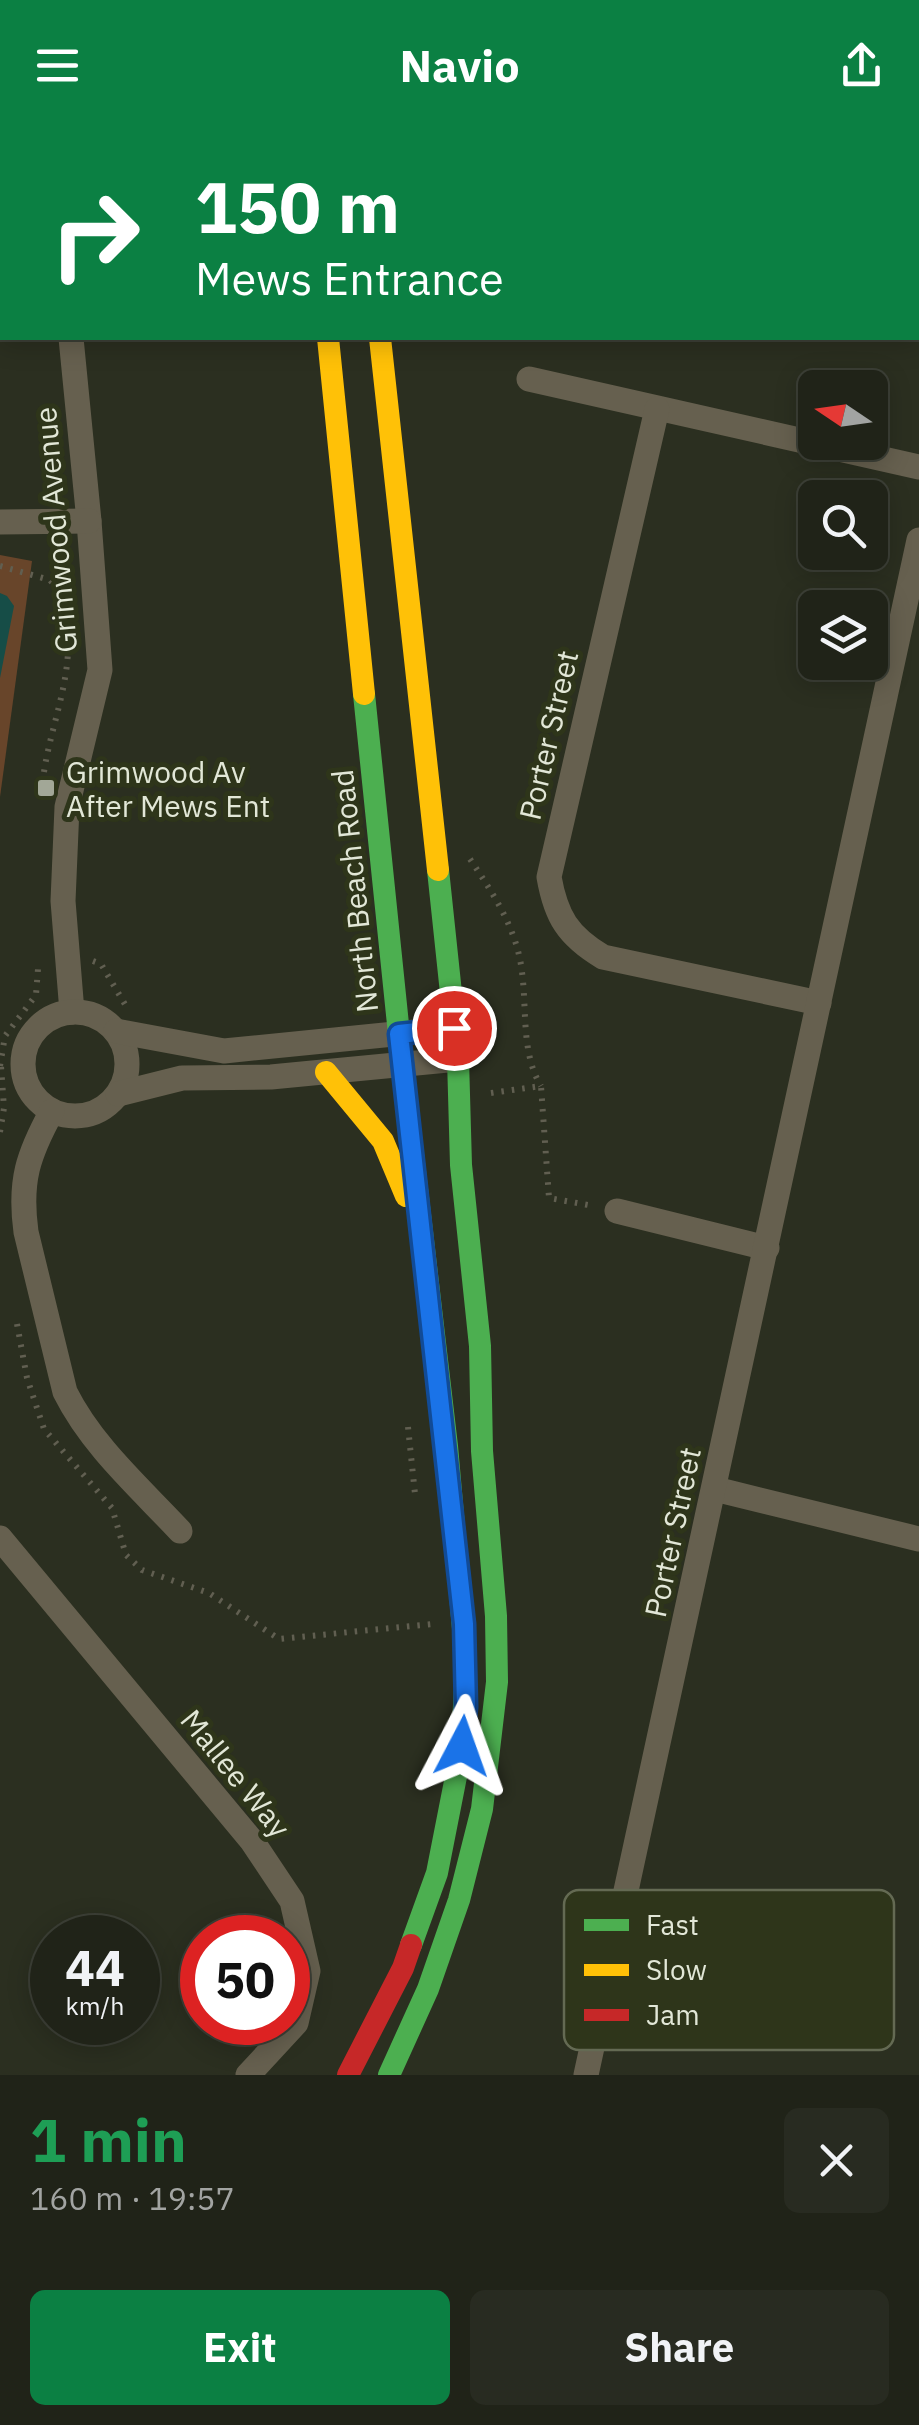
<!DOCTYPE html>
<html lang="en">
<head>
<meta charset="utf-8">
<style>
  body { margin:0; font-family:"IBM Plex Sans",sans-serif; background:#282b21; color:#f1f3f6; height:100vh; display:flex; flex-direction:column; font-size:38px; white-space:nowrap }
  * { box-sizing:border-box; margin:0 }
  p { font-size:32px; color:#a2a4a2 }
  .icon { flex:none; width:55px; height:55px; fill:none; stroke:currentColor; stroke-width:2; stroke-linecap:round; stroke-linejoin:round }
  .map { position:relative; height:1945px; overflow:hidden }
  .panel { display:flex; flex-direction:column; background:#202318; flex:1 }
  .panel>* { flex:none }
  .guide { position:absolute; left:0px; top:0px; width:920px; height:210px; box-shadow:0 5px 25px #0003,0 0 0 2px #3d4037; background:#0b8043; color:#fff; overflow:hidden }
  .needle { width:65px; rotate:283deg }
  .buttons { position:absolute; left:798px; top:240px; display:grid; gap:20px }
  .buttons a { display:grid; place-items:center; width:90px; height:90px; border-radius:15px; background:#202318; box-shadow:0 5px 25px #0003,0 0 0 2px #3d4037; font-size:50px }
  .speed { position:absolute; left:30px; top:1785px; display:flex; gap:20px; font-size:50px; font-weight:700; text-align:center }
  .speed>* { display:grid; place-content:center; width:130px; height:130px; border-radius:50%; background:#202318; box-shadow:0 5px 25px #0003,0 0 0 2px #3d4037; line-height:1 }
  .speed small { font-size:25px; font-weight:400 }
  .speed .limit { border:15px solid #d22; background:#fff; color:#111 }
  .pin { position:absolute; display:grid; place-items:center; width:85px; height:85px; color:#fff; margin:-42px; border:5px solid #fff; border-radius:50%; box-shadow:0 2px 10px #0007 }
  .me { position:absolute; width:110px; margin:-55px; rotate:4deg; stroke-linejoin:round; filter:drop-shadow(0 0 8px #0008) }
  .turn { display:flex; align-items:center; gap:35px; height:210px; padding:0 30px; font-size:45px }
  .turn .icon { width:130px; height:130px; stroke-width:2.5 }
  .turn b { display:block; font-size:70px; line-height:85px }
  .round { display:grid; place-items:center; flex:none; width:105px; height:105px; border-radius:15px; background:#282b21 }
  .headline { display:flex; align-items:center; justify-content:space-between; height:170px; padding:0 30px }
  h1 { font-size:60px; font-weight:700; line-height:75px; color:#1e9e55 }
  .button { display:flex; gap:20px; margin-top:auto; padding:20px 30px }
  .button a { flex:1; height:115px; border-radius:15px; background:#0b8043; color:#fff; font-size:40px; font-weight:700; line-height:115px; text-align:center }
  .button a+a { background:#282b21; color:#f1f3f6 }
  header { display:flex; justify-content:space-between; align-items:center; height:130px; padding:0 30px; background:#0b8043; color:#fff; font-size:45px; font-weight:700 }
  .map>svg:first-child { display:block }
  .green { fill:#68452a }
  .water { fill:#164d47 }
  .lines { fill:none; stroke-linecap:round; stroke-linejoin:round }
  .path { stroke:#615f51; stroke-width:6; stroke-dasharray:2.5 8; stroke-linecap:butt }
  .street { stroke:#66604f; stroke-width:25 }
  .fast { stroke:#4caf50; stroke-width:22 }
  .slow { stroke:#ffc107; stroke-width:22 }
  .jam { stroke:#c62828; stroke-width:22 }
  .route-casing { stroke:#114b97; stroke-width:25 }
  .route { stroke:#1a73e8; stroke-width:18 }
  .poi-dot { fill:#a2a797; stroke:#2e351a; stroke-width:4 }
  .labels { text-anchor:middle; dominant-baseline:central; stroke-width:10; stroke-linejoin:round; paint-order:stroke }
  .street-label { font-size:30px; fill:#e2e7d7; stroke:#2e351a }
  .poi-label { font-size:30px; fill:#e2e7d7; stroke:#2e351a; text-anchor:start }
  .key { fill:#2e351a; stroke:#646a53; stroke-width:2.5 }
  .key-label { font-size:28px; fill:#e2e7d7 }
</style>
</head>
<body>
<header><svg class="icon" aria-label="menu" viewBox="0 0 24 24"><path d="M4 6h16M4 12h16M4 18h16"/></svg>Navio<svg class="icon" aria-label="share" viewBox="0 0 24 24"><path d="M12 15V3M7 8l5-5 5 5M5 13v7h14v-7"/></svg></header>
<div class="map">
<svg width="919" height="1945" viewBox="0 0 919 1945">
  <rect width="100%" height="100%" fill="#2b2f20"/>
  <path class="green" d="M 0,425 L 32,431 L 0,667 Z"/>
  <path class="water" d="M 0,463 L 7,466 L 14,476 L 0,548 Z"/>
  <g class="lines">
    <g class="path">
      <path d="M 0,436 L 50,450 L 66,470"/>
      <path d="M 44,642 C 50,602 66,563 68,522"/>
      <path d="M 470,729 C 494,765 517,799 522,842 C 527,880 521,923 541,956"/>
      <path d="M 93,831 L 101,834 L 126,876"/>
      <path d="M 0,936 L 5,906 L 36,865 L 38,839"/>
      <path d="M 491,963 L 541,956 L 549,1068 L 594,1076"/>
      <path d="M 0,1002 L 4,978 L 1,936"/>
      <path d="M 17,1194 L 27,1248 L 44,1299 L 112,1378 L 126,1425 L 142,1440 L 209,1463 L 279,1509 L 432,1494"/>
      <path d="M 408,1297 L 415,1364"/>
    </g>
    <g class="street">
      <path d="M 49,0 L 49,2"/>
      <path d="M 0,40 L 2,40"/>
      <path d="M 71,208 L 89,391 L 100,540 L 67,677 L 63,771 L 72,882"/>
      <path d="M 529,249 L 919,337"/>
      <path d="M 657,279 L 549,747 C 556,787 568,806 603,827 L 819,873"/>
      <path d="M 0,392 L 89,391"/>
      <circle cx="75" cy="934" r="52"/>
      <path d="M 116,901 L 224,921 L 454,898"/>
      <path d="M 118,964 L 182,948 L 271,947 L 458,929"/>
      <path d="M 52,981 C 28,1025 19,1051 26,1102 L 65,1262 C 92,1316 139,1357 180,1401"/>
      <path d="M 617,1081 L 767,1118"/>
      <path d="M 715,1359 L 919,1409"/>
      <path d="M 0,1408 L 252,1711 L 292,1771 L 308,1841 L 296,1893 L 248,1945"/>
      <path d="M 586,1945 L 919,410"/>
    </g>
    <g class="fast">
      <path d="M 876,0 L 889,2"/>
      <path d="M 918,50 L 919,51"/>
      <path d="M 364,564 L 399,904 L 447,1316 L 466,1533 L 462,1616 L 437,1743 L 411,1815"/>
      <path d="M 389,1945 L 428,1859 L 459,1770 L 482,1679 L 497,1552 L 496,1486 L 482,1321 L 480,1216 L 461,1035 L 458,929 L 438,740"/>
    </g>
    <g class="slow">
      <path d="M 434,0 L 438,2"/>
      <path d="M 918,3 L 919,2"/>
      <path d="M 328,208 L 364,564"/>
      <path d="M 380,208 L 438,740"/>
      <path d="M 326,942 L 383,1011 L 406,1066"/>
    </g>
    <g class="jam">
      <path d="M 308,0 L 308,2"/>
      <path d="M 359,0 L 359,2"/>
      <path d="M 605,2 L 632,0"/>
      <path d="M 348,1945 L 403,1838 L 411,1815"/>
    </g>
  </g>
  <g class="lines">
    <g class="route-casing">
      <path id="route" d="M 454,898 L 399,904 L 464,1494 L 466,1577 L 462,1616"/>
    </g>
    <use href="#route" class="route"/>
  </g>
  <rect class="poi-dot" x="36" y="648" width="20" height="20" rx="5"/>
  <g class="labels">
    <g class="street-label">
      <text transform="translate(55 400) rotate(-95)">Grimwood Avenue</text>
      <text transform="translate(548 605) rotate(-77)">Porter Street</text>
      <text transform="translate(354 761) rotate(-96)">North Beach Road</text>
      <text transform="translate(672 1402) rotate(-78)">Porter Street</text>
      <text transform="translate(236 1643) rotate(51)">Mallee Way</text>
    </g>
    <g class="poi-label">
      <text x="66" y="641">Grimwood Av<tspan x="66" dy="34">After Mews Ent</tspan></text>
    </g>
  </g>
  <rect x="564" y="1760" width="330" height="160" rx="15" class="key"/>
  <rect x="584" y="1789" width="45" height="12" fill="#4caf50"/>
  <rect x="584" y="1834" width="45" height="12" fill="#ffc107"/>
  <rect x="584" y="1879" width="45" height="12" fill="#c62828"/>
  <g class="key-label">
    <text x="646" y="1805">Fast</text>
    <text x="646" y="1850">Slow</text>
    <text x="646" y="1895">Jam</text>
  </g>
</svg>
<div class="buttons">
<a><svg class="needle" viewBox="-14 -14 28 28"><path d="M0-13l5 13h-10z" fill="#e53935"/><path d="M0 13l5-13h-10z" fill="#a2a4a2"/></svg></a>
<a><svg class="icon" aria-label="search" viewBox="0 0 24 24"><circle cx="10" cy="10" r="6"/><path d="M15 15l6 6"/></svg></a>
<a><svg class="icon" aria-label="layers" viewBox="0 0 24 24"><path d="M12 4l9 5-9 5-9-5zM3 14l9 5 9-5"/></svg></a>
</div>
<div class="speed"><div>44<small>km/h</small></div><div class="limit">50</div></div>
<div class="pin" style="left:454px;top:898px;background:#d93025"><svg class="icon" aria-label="arrive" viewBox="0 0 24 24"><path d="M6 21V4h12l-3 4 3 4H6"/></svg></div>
<svg class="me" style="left:462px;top:1616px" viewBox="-20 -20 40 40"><path d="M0-17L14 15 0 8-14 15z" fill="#1a73e8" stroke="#fff" stroke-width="4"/></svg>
<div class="guide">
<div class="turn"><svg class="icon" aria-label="right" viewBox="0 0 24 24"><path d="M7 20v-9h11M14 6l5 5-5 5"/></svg><div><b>150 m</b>Mews Entrance</div></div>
</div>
</div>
<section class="panel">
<div class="headline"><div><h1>1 min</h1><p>160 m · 19:57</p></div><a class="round"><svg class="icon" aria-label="close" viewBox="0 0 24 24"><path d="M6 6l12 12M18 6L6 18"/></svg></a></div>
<div class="button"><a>Exit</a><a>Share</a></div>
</section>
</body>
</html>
